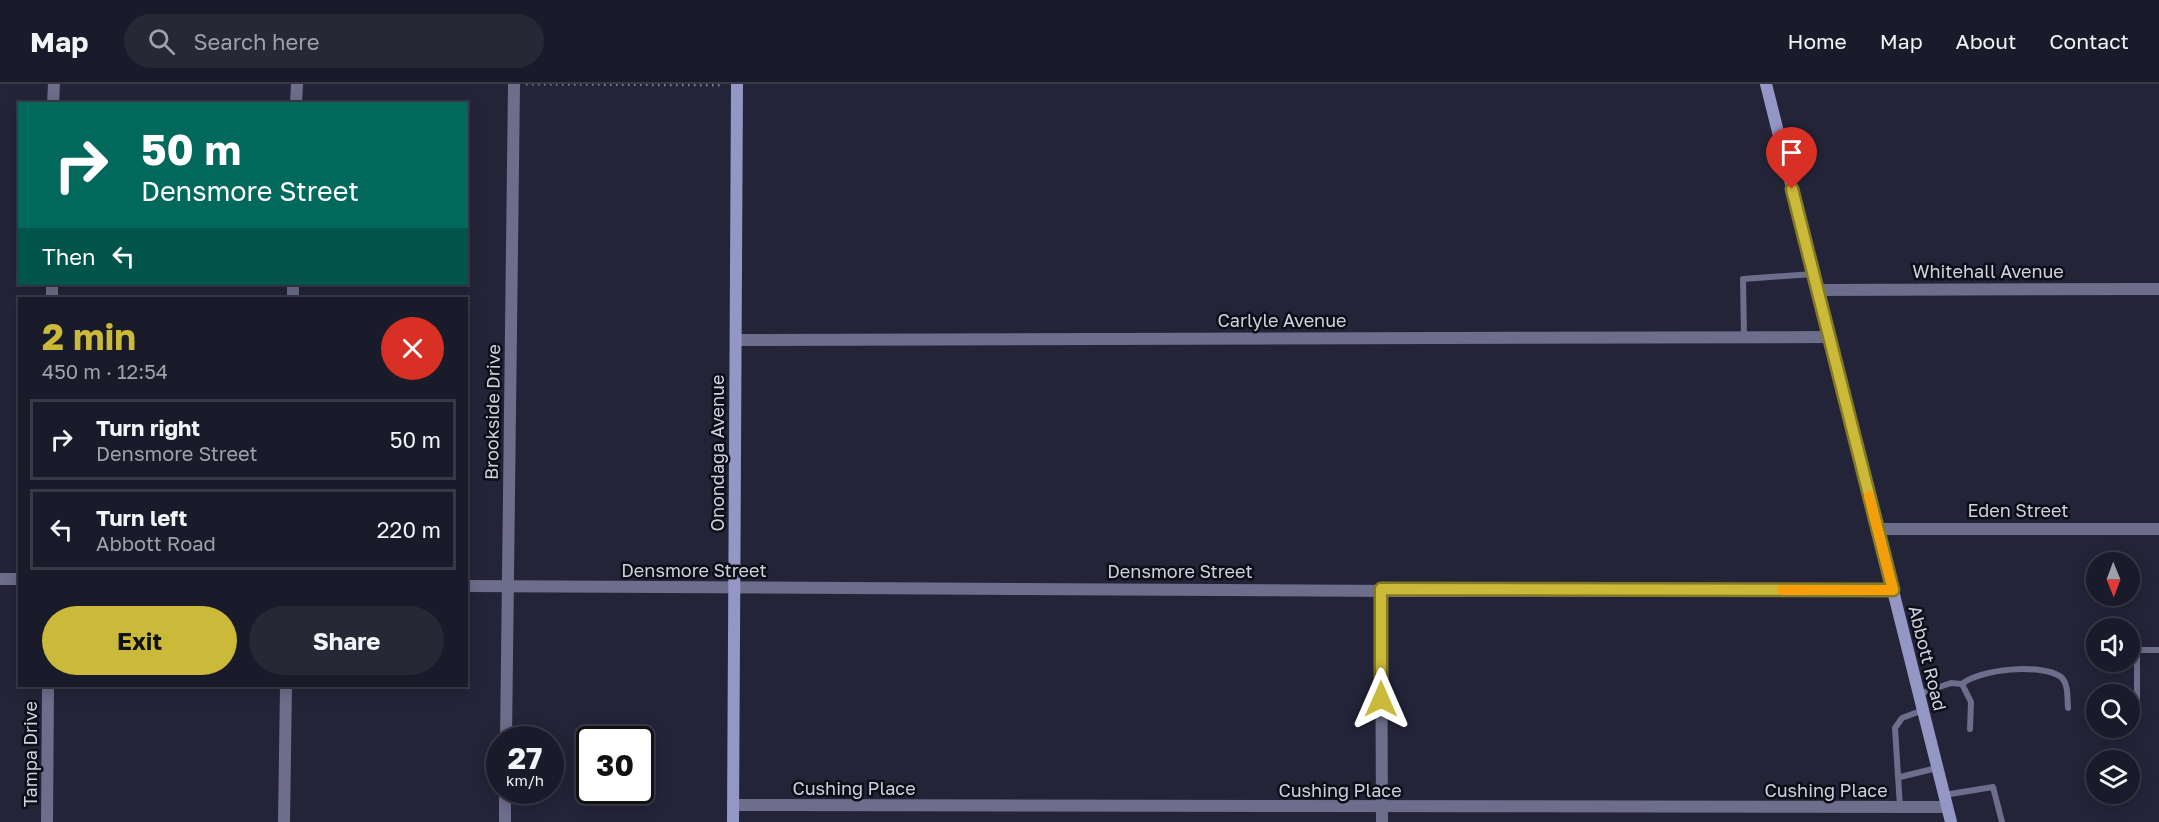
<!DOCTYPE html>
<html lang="en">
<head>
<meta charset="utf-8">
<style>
  body { margin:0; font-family:"Golos Text",sans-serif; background:#272836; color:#f1f3f6; height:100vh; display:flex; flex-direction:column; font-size:22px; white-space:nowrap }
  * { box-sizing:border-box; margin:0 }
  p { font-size:20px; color:#9fa1a8 }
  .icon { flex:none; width:33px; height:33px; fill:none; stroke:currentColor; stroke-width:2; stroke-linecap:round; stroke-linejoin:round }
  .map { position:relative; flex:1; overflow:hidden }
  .sheet { position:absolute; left:18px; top:213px; width:450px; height:390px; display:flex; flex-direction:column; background:#1a1b2a; border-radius:0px; box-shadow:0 3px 15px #0003,0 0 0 2px #383947 }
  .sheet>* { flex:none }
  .top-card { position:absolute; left:18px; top:18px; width:450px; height:183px; border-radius:0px; box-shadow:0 3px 15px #0003,0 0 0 2px #383947; background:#00695c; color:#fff; overflow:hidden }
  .needle { width:39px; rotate:179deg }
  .tools { position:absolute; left:2086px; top:468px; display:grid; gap:12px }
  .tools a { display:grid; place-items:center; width:54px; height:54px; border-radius:50%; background:#1a1b2a; box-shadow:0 3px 15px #0003,0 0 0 2px #383947; font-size:30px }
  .speed { position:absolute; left:486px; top:642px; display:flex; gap:12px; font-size:30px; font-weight:700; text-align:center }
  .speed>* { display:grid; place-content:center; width:78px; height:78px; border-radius:50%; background:#1a1b2a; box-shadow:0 3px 15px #0003,0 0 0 2px #383947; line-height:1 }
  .speed small { font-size:15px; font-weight:400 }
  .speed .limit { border:3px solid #111; border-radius:9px; background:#fff; color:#111 }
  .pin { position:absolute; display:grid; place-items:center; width:51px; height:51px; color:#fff; margin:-62px -26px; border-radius:50% 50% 50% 0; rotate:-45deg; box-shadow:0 0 6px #0007 }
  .pin .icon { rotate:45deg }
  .me { position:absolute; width:66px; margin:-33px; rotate:0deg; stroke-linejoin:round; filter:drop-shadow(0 0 4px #0008) }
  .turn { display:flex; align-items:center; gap:21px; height:126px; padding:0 24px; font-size:27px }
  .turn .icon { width:78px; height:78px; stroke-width:2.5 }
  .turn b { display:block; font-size:42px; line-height:51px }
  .then { display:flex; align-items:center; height:57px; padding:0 24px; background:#0003; gap:12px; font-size:22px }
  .round { display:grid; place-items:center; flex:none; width:63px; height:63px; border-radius:32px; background:#272836 }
  .summary { display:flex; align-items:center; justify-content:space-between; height:102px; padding:0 24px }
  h1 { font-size:36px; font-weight:700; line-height:45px; color:#cbba39 }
  .action { display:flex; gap:12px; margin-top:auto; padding:12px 24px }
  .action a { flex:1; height:69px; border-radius:36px; background:#cbba39; color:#111; font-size:24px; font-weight:700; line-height:69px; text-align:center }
  .action a+a { background:#272836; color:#f1f3f6 }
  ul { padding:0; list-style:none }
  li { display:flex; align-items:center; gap:18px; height:81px; margin:0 12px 9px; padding:0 12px; border:3px solid #383947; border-radius:0px }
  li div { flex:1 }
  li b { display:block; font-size:22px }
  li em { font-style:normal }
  header { display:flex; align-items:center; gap:36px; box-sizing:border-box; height:84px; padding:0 30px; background:#1a1b2a; border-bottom:2px solid #383947 }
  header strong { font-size:28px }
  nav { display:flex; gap:33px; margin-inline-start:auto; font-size:21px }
  .search { width:420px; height:54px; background:#272836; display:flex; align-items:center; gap:15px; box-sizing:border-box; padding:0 21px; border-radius:33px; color:#9fa1a8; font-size:22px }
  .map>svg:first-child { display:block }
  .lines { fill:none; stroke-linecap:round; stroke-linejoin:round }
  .path { stroke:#7f8091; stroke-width:3; stroke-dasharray:1.5 4.5; stroke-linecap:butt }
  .lane { stroke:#6c6e8b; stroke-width:6 }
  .street { stroke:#6c6e8b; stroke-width:12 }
  .secondary { stroke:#9497c6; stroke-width:12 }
  .route-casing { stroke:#847925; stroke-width:15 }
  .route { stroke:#cbba39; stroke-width:10 }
  .slow { stroke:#f59e0b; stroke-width:10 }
  .labels { text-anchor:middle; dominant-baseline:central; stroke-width:5; stroke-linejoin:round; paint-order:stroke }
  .street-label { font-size:18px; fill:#d0d1df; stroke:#0d0e17 }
</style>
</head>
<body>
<header>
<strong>Map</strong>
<div class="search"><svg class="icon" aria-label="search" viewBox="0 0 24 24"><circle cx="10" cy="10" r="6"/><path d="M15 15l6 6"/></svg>Search here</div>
<nav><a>Home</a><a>Map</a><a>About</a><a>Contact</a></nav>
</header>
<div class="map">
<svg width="2159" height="738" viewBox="0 0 2159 738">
  <rect width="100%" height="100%" fill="#232438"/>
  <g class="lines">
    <path class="path" d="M 526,0 L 723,1"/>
    <g class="lane">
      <path d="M 1744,253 L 1743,195 L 1813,190"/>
      <path d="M 1962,600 C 1980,585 2041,579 2061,593 C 2069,600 2067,615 2068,624"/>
      <path d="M 1919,610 L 1951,599 L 1962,600 L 1971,618 L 1970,645"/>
      <path d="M 2137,616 L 2137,566 L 2159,566"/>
      <path d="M 1900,693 L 1937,684"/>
      <path d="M 1944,711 L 1993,703 L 2002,738"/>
      <path d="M 1900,723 L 1895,644 L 1902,634 L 1923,626"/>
    </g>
    <g class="street">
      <path d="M 53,20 L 54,0"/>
      <path d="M 296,20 L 297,0"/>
      <path d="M 1818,206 L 2159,205"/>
      <path d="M 52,214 L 52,200"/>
      <path d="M 293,214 L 293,200"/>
      <path d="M 736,256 L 1830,253"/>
      <path d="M 1877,445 L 2159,445"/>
      <path d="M 0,495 L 20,495"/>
      <path d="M 466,502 L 1396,507 L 1893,506"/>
      <path d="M 1381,505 L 1382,738"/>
      <path d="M 506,656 L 514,0"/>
      <path d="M 733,721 L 1947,723"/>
      <path d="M 47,738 L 48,602"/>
      <path d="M 284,738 L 286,602"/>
      <path d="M 505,738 L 505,706"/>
    </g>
    <g class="secondary">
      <path d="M 1766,0 L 1951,738"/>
      <path d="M 733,738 L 737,0"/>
    </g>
  </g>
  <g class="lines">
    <g class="route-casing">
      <path id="route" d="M 1381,615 L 1381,505 L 1893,506 L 1792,105"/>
    </g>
    <use href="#route" class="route"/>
    <path class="slow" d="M 1782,506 L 1893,506 L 1869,412"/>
  </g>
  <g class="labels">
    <g class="street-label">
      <text x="1988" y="187">Whitehall Avenue</text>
      <text x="1282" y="236">Carlyle Avenue</text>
      <text transform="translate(492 328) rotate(-89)">Brookside Drive</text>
      <text transform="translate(717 369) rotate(-90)">Onondaga Avenue</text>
      <text x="2018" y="426">Eden Street</text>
      <text x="694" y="486">Densmore Street</text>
      <text x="1180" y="487">Densmore Street</text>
      <text transform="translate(1928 574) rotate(76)">Abbott Road</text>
      <text transform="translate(30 670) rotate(-90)">Tampa Drive</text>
      <text x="854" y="704">Cushing Place</text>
      <text x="1340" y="706">Cushing Place</text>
      <text x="1826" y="706">Cushing Place</text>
    </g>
  </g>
</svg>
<div class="tools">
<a><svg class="needle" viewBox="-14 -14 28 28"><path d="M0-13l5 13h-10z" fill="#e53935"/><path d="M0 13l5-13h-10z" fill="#9fa1a8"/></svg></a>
<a><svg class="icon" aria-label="sound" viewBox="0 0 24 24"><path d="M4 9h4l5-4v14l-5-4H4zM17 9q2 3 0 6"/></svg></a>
<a><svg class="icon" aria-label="search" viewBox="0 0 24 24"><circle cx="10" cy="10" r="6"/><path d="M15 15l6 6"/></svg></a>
<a><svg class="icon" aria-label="layers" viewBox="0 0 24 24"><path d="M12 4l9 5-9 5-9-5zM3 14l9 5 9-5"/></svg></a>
</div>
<div class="speed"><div>27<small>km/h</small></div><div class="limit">30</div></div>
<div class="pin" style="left:1792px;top:105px;background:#d93025"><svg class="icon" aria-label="arrive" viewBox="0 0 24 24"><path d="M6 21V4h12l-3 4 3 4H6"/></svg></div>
<svg class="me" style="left:1381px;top:615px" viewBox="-20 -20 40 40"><path d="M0-17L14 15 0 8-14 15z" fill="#cbba39" stroke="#fff" stroke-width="4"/></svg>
<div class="top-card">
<div class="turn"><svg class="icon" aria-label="right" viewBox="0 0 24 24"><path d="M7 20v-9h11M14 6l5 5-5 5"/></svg><div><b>50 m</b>Densmore Street</div></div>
<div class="then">Then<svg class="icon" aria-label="left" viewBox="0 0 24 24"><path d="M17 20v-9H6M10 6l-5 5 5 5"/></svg></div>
</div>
<section class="sheet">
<div class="summary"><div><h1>2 min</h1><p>450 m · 12:54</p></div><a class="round" style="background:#d93025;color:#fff"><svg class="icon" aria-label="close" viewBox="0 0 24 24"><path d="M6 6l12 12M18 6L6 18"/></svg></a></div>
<ul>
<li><svg class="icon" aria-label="right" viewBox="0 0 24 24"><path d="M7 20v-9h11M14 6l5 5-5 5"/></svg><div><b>Turn right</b><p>Densmore Street</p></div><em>50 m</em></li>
<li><svg class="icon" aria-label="left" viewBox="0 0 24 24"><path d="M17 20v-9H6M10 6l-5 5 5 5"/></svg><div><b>Turn left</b><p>Abbott Road</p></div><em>220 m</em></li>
</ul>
<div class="action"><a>Exit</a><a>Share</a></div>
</section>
</div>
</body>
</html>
